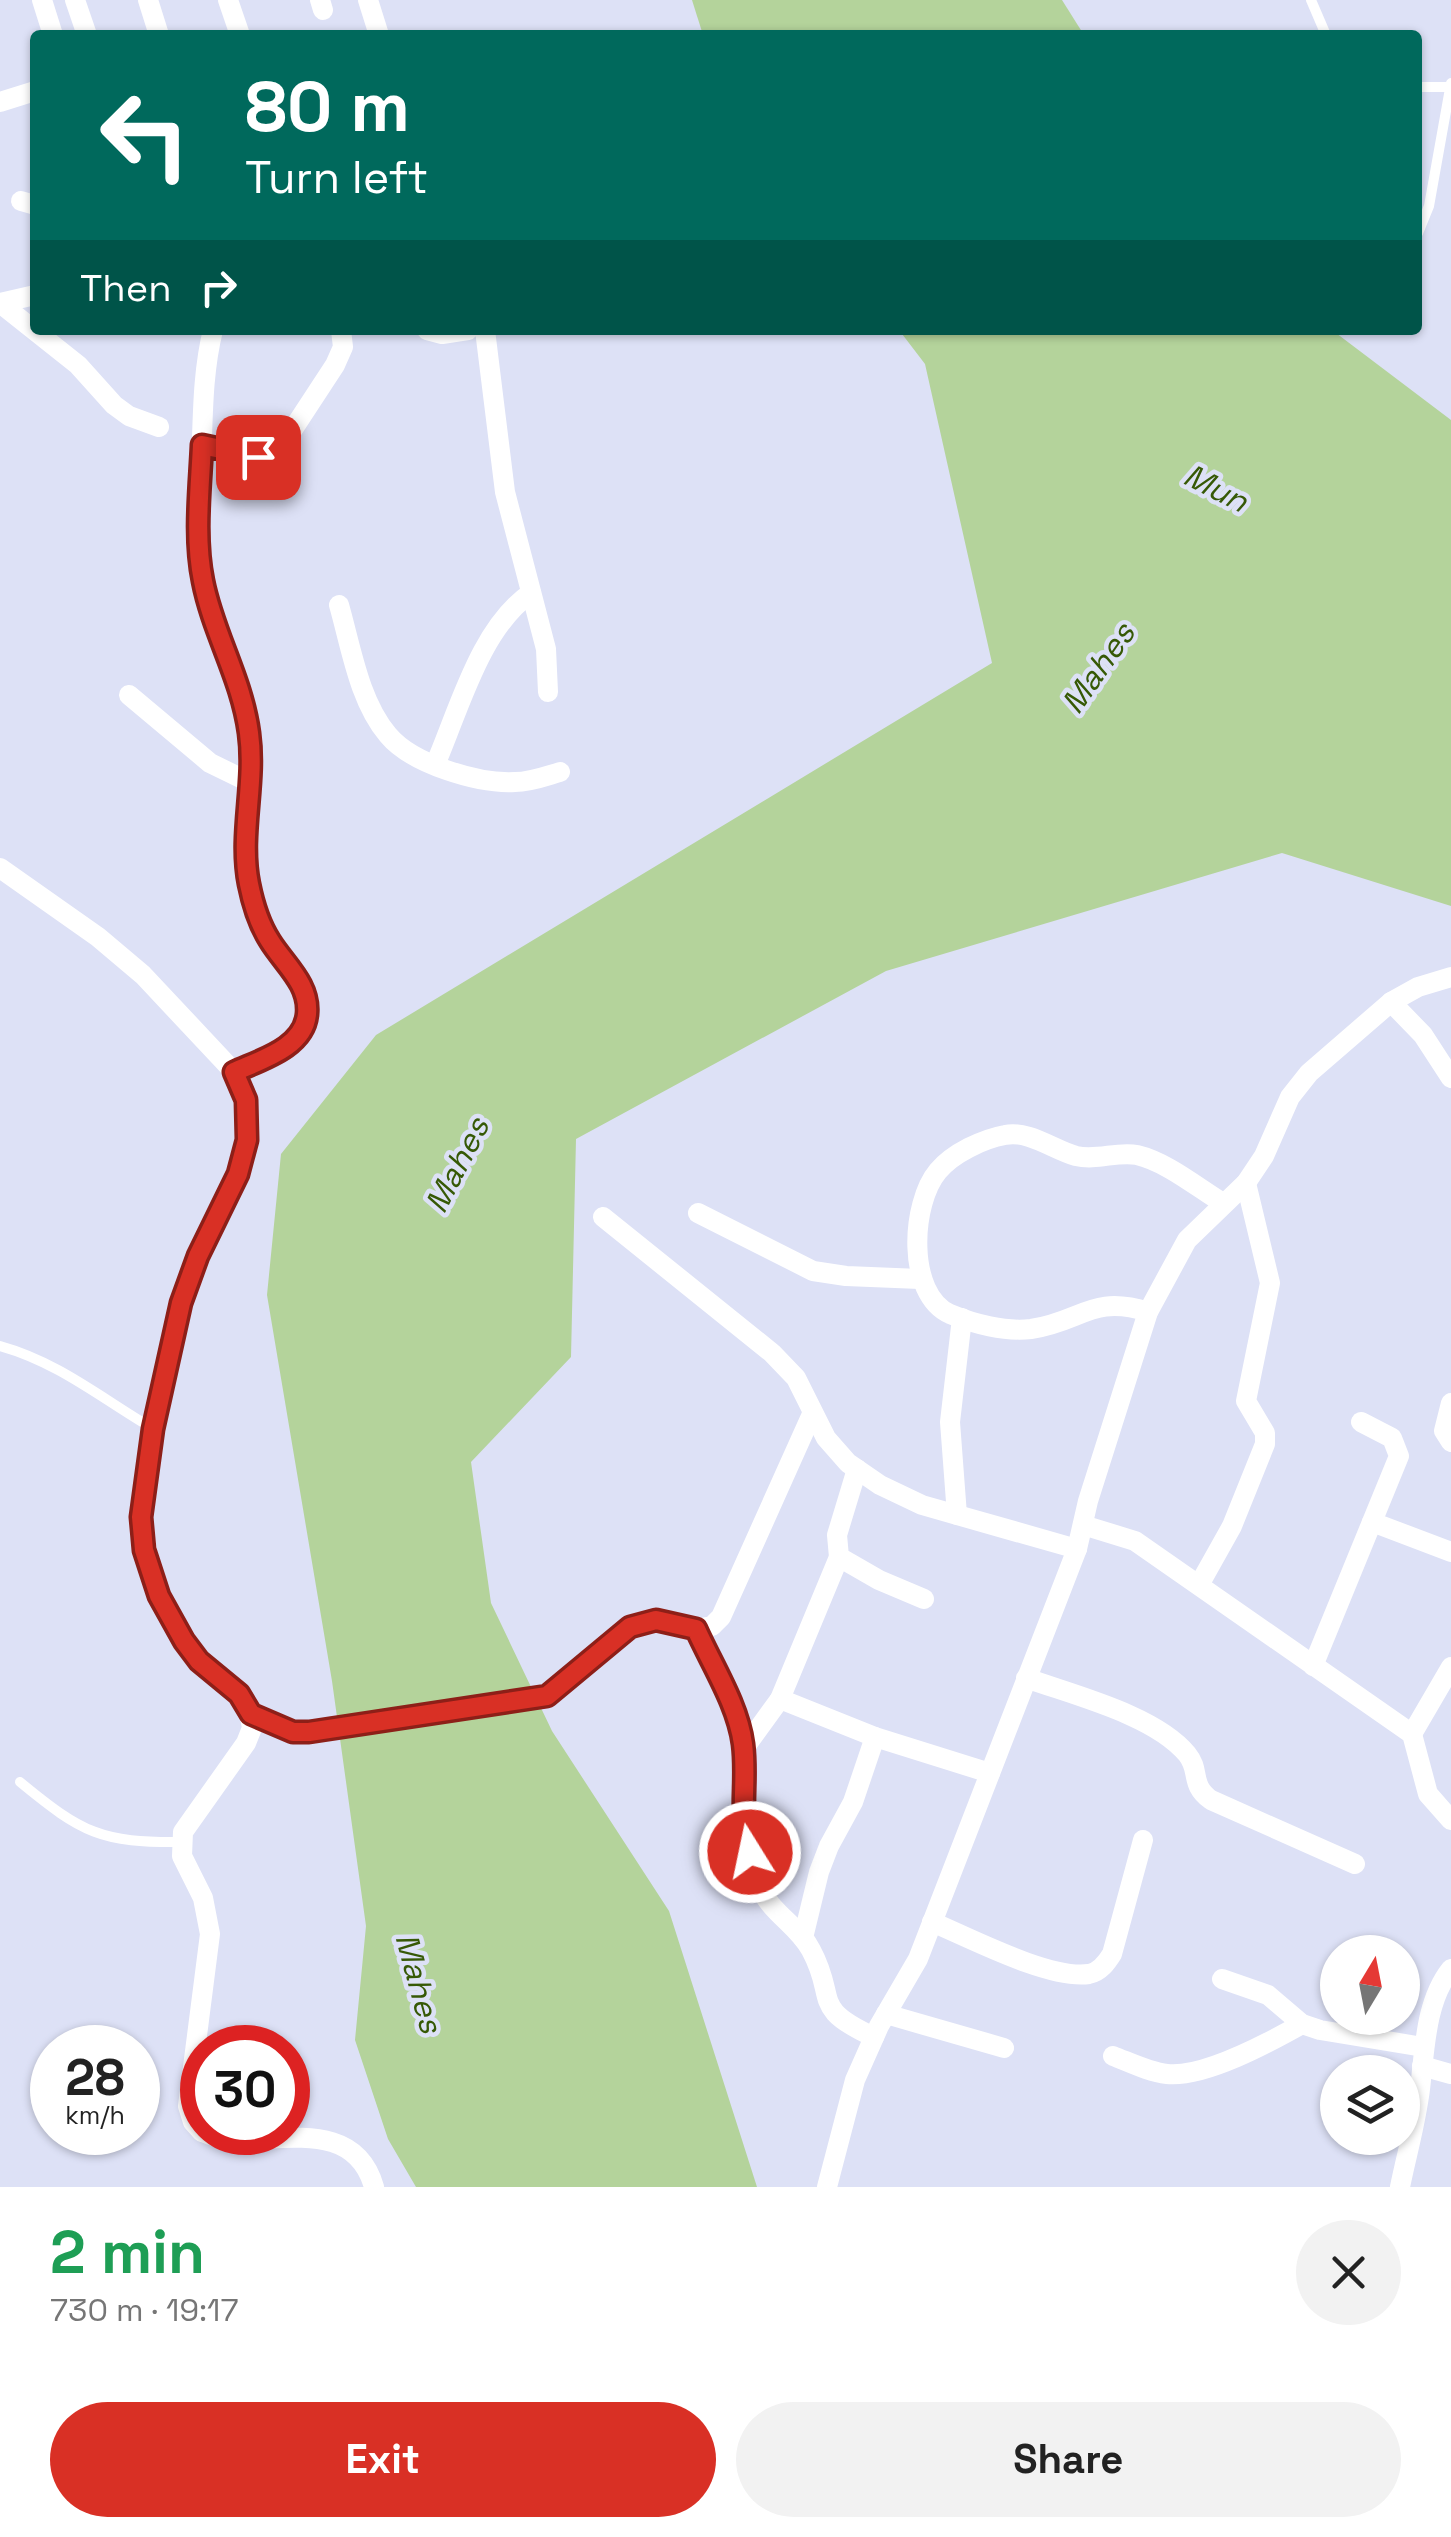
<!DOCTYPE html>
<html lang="en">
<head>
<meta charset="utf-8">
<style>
  body { margin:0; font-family:"Space Grotesk",sans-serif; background:#f2f2f2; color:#222; height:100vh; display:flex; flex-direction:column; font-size:38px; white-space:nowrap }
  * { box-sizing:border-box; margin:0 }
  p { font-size:32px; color:#767676 }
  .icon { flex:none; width:55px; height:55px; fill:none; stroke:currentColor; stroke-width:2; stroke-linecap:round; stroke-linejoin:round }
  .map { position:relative; height:2187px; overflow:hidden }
  .drawer { display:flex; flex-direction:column; background:#fff; flex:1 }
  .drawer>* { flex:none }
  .banner { position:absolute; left:30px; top:30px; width:1392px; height:305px; border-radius:10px; box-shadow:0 2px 8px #0004; background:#00695c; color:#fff; overflow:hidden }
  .needle { width:65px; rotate:10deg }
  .tools { position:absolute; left:1320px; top:1935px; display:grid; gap:20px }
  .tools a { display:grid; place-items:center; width:100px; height:100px; border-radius:50%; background:#fff; box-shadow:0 2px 8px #0004; font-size:50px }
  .speed { position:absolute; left:30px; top:2025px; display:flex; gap:20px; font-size:50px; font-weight:700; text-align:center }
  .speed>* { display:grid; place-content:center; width:130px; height:130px; border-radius:50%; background:#fff; box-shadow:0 2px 8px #0004; line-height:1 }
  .speed small { font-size:25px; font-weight:400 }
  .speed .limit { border:15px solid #d22; background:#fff; color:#111 }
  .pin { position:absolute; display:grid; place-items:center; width:85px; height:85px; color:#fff; margin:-42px; border-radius:20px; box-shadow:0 5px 15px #0006 }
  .me { position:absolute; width:110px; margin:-55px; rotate:350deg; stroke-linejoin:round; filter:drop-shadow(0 0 8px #0008) }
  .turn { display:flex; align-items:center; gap:35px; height:210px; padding:0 50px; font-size:45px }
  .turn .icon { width:130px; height:130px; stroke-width:2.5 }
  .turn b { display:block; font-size:70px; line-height:85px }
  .then { display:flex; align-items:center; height:95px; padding:0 50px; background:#0003; gap:20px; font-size:38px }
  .round { display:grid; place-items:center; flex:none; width:105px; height:105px; border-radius:52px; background:#f2f2f2 }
  .headline { display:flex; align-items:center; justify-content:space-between; height:170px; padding:0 50px }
  h1 { font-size:60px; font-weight:600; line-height:75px; color:#1e9e55 }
  .primary-button { display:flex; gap:20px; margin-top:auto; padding:20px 50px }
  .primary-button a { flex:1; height:115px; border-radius:60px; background:#d93025; color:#fff; font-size:40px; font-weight:600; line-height:115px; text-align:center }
  .primary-button a+a { background:#f2f2f2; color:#222 }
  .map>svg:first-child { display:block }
  .water { fill:#b4d39b }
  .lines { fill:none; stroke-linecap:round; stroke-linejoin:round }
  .lane { stroke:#fff; stroke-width:10 }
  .street { stroke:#fff; stroke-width:20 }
  .route-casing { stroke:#8d1f18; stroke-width:25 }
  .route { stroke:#d93025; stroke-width:18 }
  .labels { text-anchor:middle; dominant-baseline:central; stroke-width:9; stroke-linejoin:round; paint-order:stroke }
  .water-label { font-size:32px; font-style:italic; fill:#365906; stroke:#dde1f6 }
</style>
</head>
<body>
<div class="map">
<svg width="1451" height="2187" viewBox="0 0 1451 2187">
  <rect width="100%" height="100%" fill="#dde1f6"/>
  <g class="water">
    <path d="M 692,0 L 1062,0 L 1084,35 L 703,35 Z"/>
    <path d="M 899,330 L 1332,330 L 1451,420 L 1451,906 L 1282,853 L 886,971 L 576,1139 L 571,1357 L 471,1462 L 491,1603 L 552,1731 L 669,1911 L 757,2187 L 416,2187 L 388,2139 L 355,2040 L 366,1926 L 332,1681 L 267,1295 L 281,1154 L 376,1035 L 992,663 L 925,364 Z"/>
  </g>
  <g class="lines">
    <g class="lane">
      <path d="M 1311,0 L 1326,35"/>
      <path d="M 1418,87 L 1450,87"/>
      <path d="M 1418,233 L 1429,206 L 1451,83"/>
      <path d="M 0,1346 C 58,1362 101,1398 152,1428"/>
      <path d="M 20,1782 C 82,1833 101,1843 182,1842"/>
    </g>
    <g class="street">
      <path d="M 42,0 L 53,35"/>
      <path d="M 75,0 L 87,35"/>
      <path d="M 148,0 L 159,35"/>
      <path d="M 228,0 L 240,35"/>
      <path d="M 320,0 L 323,10"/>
      <path d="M 368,0 L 379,35"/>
      <path d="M 0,102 L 35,91"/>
      <path d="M 21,201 L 35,205"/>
      <path d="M 0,303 L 78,365 L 114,405 L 129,416 L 159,427"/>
      <path d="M 0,303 L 35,295"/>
      <path d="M 213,330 C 202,374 203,421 201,466 C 200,504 195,542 202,580 C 211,627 239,669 247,717 C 256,775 238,830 249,884 C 253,903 259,924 270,941 C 284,963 310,983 307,1013 C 304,1047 260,1060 234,1072"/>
      <path d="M 427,330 L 442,334 L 468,330"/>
      <path d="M 485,330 L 505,492 L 546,649 L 548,692"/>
      <path d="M 202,445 C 227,450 258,464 280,449 L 335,365 L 343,347 L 341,330"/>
      <path d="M 339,605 C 351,647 359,701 388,735 C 412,764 478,784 515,782 C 531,782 546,776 560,772"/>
      <path d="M 129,695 L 210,763 L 251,783"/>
      <path d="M 435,765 C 459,710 480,628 531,593"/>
      <path d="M 0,868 L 98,937 L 143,975 L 234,1072 L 246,1100 L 247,1140 L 238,1174 L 198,1256 L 181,1303 L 153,1429 L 141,1517 L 151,1574 L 171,1619 L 209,1672 L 239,1694 L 248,1706 L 252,1728 L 246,1743 L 183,1832 L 182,1856 L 203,1898 L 210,1934 L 188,2106 L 193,2122 L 202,2132"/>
      <path d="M 1391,1002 L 1423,1035 L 1451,1078"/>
      <path d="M 698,1213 L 813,1271 L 846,1276 L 920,1279"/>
      <path d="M 603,1217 L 772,1353 L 796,1378 L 826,1438 L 848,1463 L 880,1485 L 922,1505 L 1077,1549"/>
      <path d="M 1148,1312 C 1092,1294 1081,1322 1031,1329 C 1005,1332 974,1324 950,1314 C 906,1294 911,1203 938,1171 C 953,1153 983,1139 1005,1135 C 1029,1130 1054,1150 1076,1156 C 1097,1161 1117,1151 1137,1155 C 1167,1162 1198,1188 1223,1203"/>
      <path d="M 1451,1403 L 1444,1431 L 1451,1442"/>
      <path d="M 857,1469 L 837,1535 L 839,1557 L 879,1580 L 924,1599"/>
      <path d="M 957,1515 L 950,1422 L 962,1318"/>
      <path d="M 1372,1522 L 1451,1552"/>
      <path d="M 1083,1525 L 1135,1541 L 1412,1734 L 1428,1794 L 1451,1820"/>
      <path d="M 1199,1585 L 1232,1526 L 1265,1444 L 1265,1433 L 1246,1401 L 1270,1283 L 1246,1183"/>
      <path d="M 696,1629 C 712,1665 736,1703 742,1742 C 746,1763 742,1783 742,1803 C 741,1829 749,1862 759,1885 C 770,1913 798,1925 811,1950 C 838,2000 809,2007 874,2037"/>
      <path d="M 1313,1666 L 1399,1456 L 1392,1438 L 1361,1422"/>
      <path d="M 1026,1678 C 1073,1695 1155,1715 1187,1754 C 1201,1771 1189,1784 1211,1800 L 1355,1864"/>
      <path d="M 780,1699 L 875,1737 L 990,1773"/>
      <path d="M 251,1714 L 293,1731 L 309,1732 L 547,1696 L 630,1627 L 656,1620 L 696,1629 L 712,1626 L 721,1617 L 812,1414"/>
      <path d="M 1412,1734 L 1451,1667"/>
      <path d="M 743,1750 L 780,1699 L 839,1557"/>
      <path d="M 932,1922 C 970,1938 1050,1980 1089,1974 C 1100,1972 1107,1962 1112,1954 L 1143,1840"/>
      <path d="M 803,1938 L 819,1872 L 829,1846 L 853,1802 L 875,1737"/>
      <path d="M 1222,1979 L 1268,1995 L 1302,2024 L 1320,2030 L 1423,2047"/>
      <path d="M 886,2014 L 1004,2048"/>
      <path d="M 1113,2056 C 1131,2063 1149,2072 1167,2074 C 1204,2078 1270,2042 1302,2024"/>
      <path d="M 1422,2066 L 1451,2074"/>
      <path d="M 203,2132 C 251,2156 351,2105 374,2187"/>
      <path d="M 827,2187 L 855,2080 L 879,2026 L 918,1959 L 1077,1549 L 1088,1501 L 1148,1312 L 1187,1240 L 1246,1183 L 1264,1156 L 1290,1097 L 1309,1073 L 1391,1002 L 1418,987 L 1451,977"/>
      <path d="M 1400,2187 C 1407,2152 1418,2116 1421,2080 C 1425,2043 1427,1999 1451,1969"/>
    </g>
  </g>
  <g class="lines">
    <g class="route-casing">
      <path id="route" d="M 258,457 L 202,445 C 200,489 194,537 203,581 C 213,633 242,679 249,733 C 256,784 239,834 249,884 C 253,904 259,924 270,941 C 284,964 310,984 307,1014 C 304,1048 260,1060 234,1072 L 246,1100 L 247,1140 L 238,1174 L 198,1256 L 181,1303 L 153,1429 L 141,1517 L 144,1550 L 159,1596 L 184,1641 L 199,1661 L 239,1694 L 251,1714 L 293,1732 L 309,1732 L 547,1696 L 630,1627 L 656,1620 L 696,1629 C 712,1665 738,1705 743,1744 C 748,1782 738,1815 750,1852"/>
    </g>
    <use href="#route" class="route"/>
  </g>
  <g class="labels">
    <g class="water-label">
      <text transform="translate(1216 488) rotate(27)">Mun</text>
      <text transform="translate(1098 668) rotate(-55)">Mahes</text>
      <text transform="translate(457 1165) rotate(-63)">Mahes</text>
      <text transform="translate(419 1983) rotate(75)">Mahes</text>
    </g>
  </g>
</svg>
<div class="tools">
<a><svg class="needle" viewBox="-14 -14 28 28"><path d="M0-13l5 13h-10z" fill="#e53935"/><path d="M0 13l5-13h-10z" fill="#767676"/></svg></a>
<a><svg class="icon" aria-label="layers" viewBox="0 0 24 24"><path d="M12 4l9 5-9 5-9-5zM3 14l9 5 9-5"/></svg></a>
</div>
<div class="speed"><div>28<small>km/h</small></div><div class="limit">30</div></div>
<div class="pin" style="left:258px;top:457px;background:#d93025"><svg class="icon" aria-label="arrive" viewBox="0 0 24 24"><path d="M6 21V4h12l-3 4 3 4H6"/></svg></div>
<svg class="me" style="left:750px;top:1852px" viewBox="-20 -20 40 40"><circle r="17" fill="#d93025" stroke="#fff" stroke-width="3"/><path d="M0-11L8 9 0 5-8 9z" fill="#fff"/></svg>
<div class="banner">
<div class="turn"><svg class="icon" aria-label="left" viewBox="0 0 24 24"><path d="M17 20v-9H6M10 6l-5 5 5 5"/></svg><div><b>80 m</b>Turn left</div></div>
<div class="then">Then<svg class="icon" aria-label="right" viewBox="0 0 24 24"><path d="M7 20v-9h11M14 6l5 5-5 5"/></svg></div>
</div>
</div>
<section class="drawer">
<div class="headline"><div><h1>2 min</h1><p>730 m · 19:17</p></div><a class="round"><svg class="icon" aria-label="close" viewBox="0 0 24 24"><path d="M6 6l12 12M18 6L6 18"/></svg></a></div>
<div class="primary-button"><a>Exit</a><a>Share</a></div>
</section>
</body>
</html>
